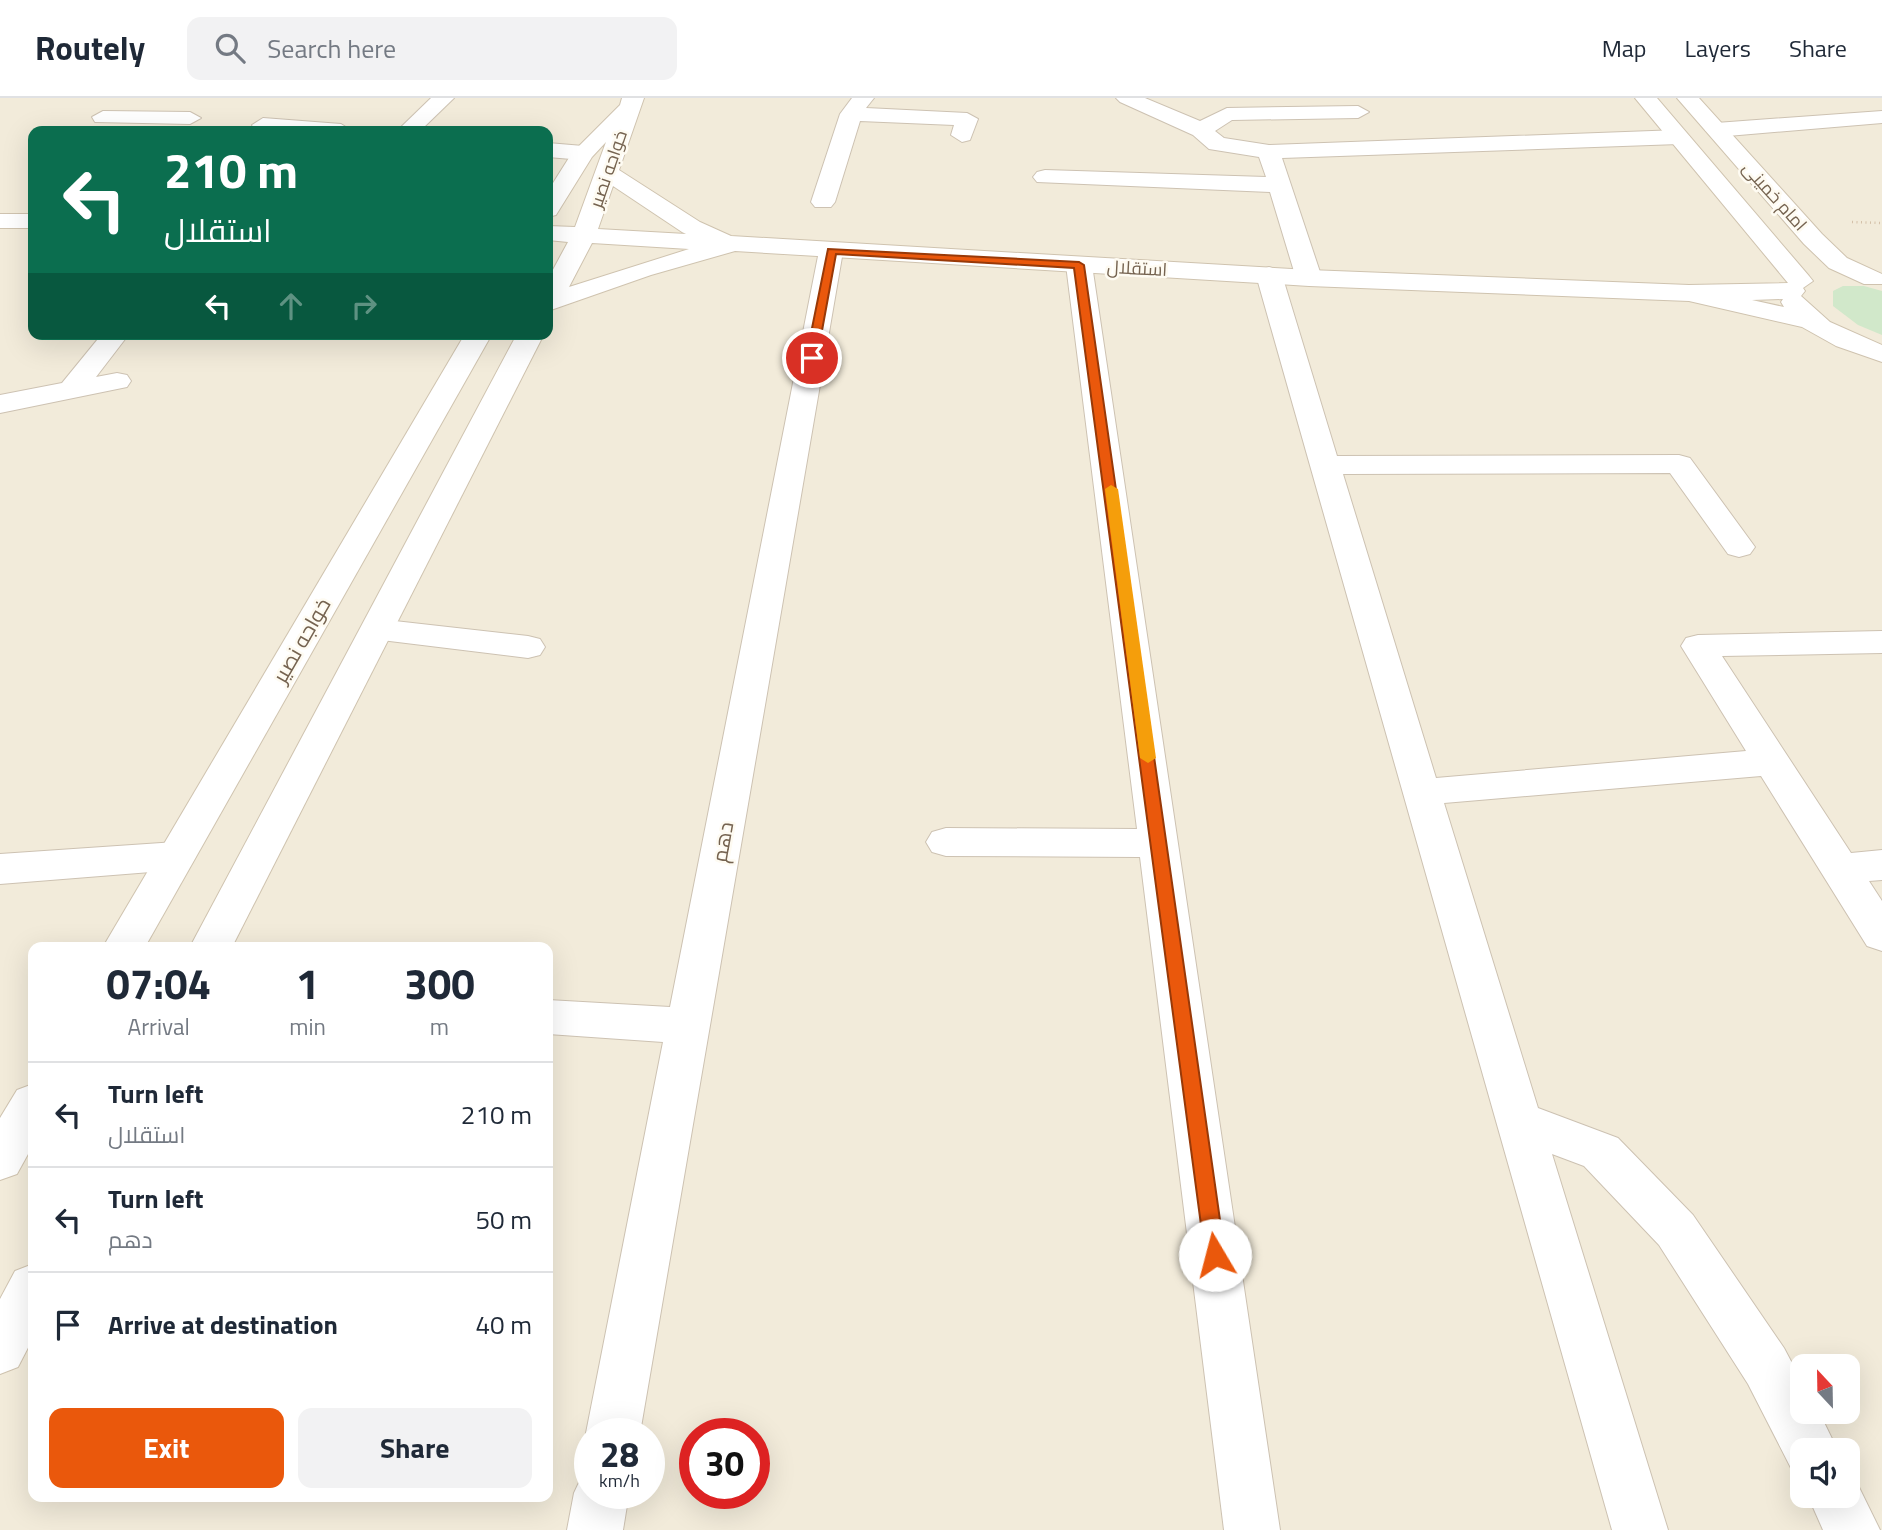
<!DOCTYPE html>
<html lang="en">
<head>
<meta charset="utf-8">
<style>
  body { margin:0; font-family:"Titillium Web",Cairo,sans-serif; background:#f2f2f3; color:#1f2937; height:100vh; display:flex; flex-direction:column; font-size:26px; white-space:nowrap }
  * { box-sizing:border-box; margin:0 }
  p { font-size:23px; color:#747a83 }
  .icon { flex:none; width:38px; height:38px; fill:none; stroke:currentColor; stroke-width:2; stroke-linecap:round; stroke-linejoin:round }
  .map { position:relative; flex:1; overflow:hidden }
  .sheet { position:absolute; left:28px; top:844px; width:525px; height:560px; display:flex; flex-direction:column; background:#fff; border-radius:14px; box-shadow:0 7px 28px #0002 }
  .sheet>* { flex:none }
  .banner { position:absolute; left:28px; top:28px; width:525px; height:214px; border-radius:14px; box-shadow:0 7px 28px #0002; background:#0b6e4f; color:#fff; overflow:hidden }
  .needle { width:46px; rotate:338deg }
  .controls { position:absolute; left:1790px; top:1256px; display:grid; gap:14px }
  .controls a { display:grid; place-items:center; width:70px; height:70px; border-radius:14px; background:#fff; box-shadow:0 7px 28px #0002; font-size:35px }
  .speed { position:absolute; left:574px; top:1320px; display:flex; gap:14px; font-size:35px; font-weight:700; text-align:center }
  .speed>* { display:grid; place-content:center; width:91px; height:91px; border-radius:50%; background:#fff; box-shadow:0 7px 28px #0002; line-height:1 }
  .speed small { font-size:18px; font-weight:400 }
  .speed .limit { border:10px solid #d22; background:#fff; color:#111 }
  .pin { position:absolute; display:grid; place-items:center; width:60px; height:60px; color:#fff; margin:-30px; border:4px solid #fff; border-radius:50%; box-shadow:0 2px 7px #0007 }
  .me { position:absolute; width:77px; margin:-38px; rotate:352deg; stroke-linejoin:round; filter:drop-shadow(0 0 5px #0008) }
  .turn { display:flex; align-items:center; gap:24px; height:147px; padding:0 21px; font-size:32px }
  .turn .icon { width:91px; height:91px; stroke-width:2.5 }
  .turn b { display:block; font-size:49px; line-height:60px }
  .lanes { display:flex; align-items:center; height:66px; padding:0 21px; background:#0003; justify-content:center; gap:35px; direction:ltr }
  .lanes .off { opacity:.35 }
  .eta { display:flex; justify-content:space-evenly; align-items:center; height:119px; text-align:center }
  .eta b { font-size:42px; font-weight:700; line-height:49px }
  .button { display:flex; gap:14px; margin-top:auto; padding:14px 21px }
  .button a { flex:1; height:80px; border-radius:14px; background:#ea580c; color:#fff; font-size:28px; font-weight:700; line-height:80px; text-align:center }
  .button a+a { background:#f2f2f3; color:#1f2937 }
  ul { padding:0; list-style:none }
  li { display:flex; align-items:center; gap:21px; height:105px; padding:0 21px; border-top:2px solid #e0e1e3 }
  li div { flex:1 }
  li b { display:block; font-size:26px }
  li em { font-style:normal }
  header { display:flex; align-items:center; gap:42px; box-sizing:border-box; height:98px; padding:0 35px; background:#fff; border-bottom:2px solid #e0e1e3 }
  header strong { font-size:33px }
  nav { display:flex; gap:38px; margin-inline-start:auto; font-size:24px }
  .search { width:490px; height:63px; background:#f2f2f3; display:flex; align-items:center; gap:18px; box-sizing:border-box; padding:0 24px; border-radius:14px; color:#747a83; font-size:26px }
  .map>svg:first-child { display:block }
  .residential { fill:#f2ebda; fill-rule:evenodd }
  .green { fill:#d1e8ca }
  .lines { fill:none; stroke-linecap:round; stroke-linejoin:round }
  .street-casing { stroke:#cdc2b2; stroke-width:2 }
  .secondary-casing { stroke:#cfc3af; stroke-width:2 }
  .path { stroke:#d4c0a8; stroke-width:2.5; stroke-dasharray:1 3.5; stroke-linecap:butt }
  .street { fill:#fff; fill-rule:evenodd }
  .secondary { fill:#fff; fill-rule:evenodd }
  .route { fill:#ea580c; stroke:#983908; stroke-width:2 }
  .slow { fill:#f59e0b }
  .labels { text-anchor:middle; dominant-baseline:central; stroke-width:5; stroke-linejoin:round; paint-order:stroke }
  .far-street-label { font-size:18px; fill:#756350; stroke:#fefbf2 }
  .street-label { font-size:21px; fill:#756350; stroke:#fefbf2 }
</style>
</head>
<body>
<header>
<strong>Routely</strong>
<div class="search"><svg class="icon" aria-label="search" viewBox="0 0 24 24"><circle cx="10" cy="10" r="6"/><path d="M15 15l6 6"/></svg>Search here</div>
<nav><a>Map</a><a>Layers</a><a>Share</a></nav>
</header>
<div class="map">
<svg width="1882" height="1432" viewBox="0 0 1882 1432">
  <rect width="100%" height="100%" fill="#fbf8eb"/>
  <path class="residential" d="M 0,0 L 1882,0 L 1882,1432 L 0,1432 ZM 33,33 L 548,33 L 548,236 L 33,236 ZM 33,849 L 548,849 L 548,1398 L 33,1398 ZM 1802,1269 L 1848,1269 L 1848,1314 L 1802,1314 ZM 590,1335 L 649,1335 L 649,1395 L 590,1395 ZM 695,1335 L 754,1335 L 754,1395 L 695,1395 ZM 1802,1353 L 1848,1353 L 1848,1398 L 1802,1398 Z"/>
  <path class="green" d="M 1843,188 L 1864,188 L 1882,193 L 1882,237 L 1858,227 L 1833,208 L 1833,193 Z"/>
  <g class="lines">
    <g class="street-casing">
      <g id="street">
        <path d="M 431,0 L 454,0 L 420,33 L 397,33 Z"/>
        <path d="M 852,0 L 874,0 L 866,10 L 967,15 L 978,21 L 970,42 L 962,44 L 951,37 L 954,27 L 860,23 L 835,104 L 831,109 L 815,109 L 811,104 L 840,16 Z"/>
        <path d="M 1116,0 L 1145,0 L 1200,23 L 1227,10 L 1358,8 L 1369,14 L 1358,20 L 1232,22 L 1215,33 L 1224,40 L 1269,47 L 1679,32 L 1690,39 L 1679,46 L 1282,60 L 1322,180 L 1318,185 L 1300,185 L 1296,180 L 1270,94 L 1037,84 L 1033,79 L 1037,74 L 1045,72 L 1266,79 L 1259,59 L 1209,51 L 1193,37 L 1120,4 Z"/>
        <path d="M 103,13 L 190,14 L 201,20 L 190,26 L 95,24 L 92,19 Z"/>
        <path d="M 1882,13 L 1882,25 L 1716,39 L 1705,32 L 1716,25 Z"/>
        <path d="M 263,20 L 341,26 L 352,33 L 255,32 L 252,27 Z"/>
        <path d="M 548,45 L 583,48 L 594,55 L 583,62 L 548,59 Z"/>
        <path d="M 831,146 L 840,148 L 843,153 L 640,1335 L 590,1335 L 590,1343 L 586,1335 L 663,944 L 548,936 L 548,902 L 670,909 L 819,153 L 822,148 Z"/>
        <path d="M 1079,159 L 1088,162 L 1092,167 L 1280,1432 L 1224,1432 L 1140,759 L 946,758 L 932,754 L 926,744 L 932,734 L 946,730 L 1137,731 L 1066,167 L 1070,162 Z"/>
        <path d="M 1269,169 L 1278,172 L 1282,177 L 1337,358 L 1679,357 L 1690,360 L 1755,449 L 1750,456 L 1739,459 L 1728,456 L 1670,375 L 1343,376 L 1436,680 L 1746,653 L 1681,548 L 1686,540 L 1698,537 L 1882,533 L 1882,555 L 1722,558 L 1851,755 L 1882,752 L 1882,782 L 1869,783 L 1882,803 L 1882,853 L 1867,848 L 1761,678 L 1444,705 L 1538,1010 L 1618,1040 L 1693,1117 L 1784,1250 L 1802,1284 L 1802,1314 L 1819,1314 L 1838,1353 L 1802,1353 L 1802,1376 L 1792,1372 L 1748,1286 L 1659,1147 L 1584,1068 L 1552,1056 L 1668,1432 L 1612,1432 L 1256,177 L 1260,172 Z"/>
        <path d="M 102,236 L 129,236 L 96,279 L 117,275 L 127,277 L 131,283 L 127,289 L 0,315 L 0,297 L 62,285 Z"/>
        <path d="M 377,521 L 528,538 L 540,541 L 545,549 L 540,557 L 528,560 L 365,540 L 360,532 L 365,524 Z"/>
        <path d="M 176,744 L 190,748 L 196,758 L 190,768 L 176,772 L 0,786 L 0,756 Z"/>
        <path d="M 590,1373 L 590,1395 L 629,1395 L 623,1432 L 567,1432 L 574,1395 L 583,1376 Z"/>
        <path d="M 1848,1376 L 1854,1379 L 1880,1432 L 1823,1432 L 1808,1398 L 1848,1398 Z"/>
      </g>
    </g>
    <g class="secondary-casing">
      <g id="secondary">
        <path d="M 622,0 L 644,0 L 619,72 L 700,124 L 731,138 L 1309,172 L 1689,187 L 1788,185 L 1635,0 L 1657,0 L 1809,178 L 1813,183 L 1803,190 L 1805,193 L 1801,198 L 1830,224 L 1882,247 L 1882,264 L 1836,248 L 1802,229 L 1689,203 L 1309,188 L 735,153 L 651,177 L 548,213 L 548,181 L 568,144 L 548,142 L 548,128 L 575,129 L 606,44 L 592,59 L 556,117 L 548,119 L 548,93 L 572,55 L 620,7 ZM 613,88 L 682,134 L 686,136 L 598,131 ZM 592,145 L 689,151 L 569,189 ZM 1783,201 L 1781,204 L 1784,209 L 1752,202 Z"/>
        <path d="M 1677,0 L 1699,0 L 1822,136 L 1847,160 L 1882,176 L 1882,186 L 1864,186 L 1829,170 L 1804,146 Z"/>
        <rect x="0" y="116" width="33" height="14"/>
        <path d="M 465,236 L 492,236 L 145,849 L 103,849 Z"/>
        <path d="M 517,236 L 544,236 L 232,849 L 190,849 Z"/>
        <path d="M 33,986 L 33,1047 L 17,1076 L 0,1082 L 0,1020 L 17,992 Z"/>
        <path d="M 33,1166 L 33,1240 L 18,1269 L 0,1276 L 0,1201 L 15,1173 Z"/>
      </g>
    </g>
    <path class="path" d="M 1852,124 L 1882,125"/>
    <use href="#street" class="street"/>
    <use href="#secondary" class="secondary"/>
  </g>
  <path class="route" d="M 828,151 L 1079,164 L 1084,167 L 1225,1157 L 1222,1164 L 1215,1166 L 1208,1164 L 1205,1157 L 1074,170 L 836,156 L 817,260 L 812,263 L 806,260 Z"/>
  <path class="slow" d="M 1111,387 L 1118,391 L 1156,660 L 1148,665 L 1140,660 L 1105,391 Z"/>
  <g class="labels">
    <g class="far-street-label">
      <text transform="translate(608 71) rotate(-71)">خواجه نصیر</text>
      <text transform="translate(1775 98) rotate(48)">امام خمینی</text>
      <text transform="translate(1137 170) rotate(3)">استقلال</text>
    </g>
    <g class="street-label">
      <text transform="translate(301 542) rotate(-60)">خواجه نصیر</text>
      <text transform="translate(722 744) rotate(-80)">دهم</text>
    </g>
  </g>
</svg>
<div class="controls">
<a><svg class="needle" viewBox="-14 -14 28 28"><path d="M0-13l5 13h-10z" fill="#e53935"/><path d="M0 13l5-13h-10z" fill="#747a83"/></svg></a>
<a><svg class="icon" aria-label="sound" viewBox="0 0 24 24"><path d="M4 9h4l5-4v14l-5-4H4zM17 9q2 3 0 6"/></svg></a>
</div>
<div class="speed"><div>28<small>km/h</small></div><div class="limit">30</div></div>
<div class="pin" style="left:812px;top:260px;background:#d93025"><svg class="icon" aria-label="arrive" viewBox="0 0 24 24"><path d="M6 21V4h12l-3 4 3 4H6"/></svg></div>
<svg class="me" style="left:1215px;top:1157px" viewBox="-20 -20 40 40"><circle r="19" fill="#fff"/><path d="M0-13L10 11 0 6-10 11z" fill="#ea580c"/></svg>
<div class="banner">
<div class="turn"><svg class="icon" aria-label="left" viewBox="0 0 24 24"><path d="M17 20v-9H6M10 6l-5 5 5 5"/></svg><div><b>210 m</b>استقلال</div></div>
<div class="lanes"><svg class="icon" aria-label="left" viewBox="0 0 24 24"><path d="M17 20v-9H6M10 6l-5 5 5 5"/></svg><svg class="icon off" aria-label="ahead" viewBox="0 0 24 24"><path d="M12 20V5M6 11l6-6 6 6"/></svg><svg class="icon off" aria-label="right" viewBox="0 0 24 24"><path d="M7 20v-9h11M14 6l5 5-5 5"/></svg></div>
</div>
<section class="sheet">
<div class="eta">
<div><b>07:04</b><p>Arrival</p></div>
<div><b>1</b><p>min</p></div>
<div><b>300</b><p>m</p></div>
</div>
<ul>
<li><svg class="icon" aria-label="left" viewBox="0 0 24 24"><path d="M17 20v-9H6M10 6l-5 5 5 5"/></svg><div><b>Turn left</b><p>استقلال</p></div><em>210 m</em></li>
<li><svg class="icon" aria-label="left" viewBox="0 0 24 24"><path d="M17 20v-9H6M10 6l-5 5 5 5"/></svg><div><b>Turn left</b><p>دهم</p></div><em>50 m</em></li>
<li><svg class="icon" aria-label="arrive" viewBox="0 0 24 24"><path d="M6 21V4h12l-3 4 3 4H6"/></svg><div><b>Arrive at destination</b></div><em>40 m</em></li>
</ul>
<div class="button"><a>Exit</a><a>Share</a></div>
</section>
</div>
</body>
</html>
